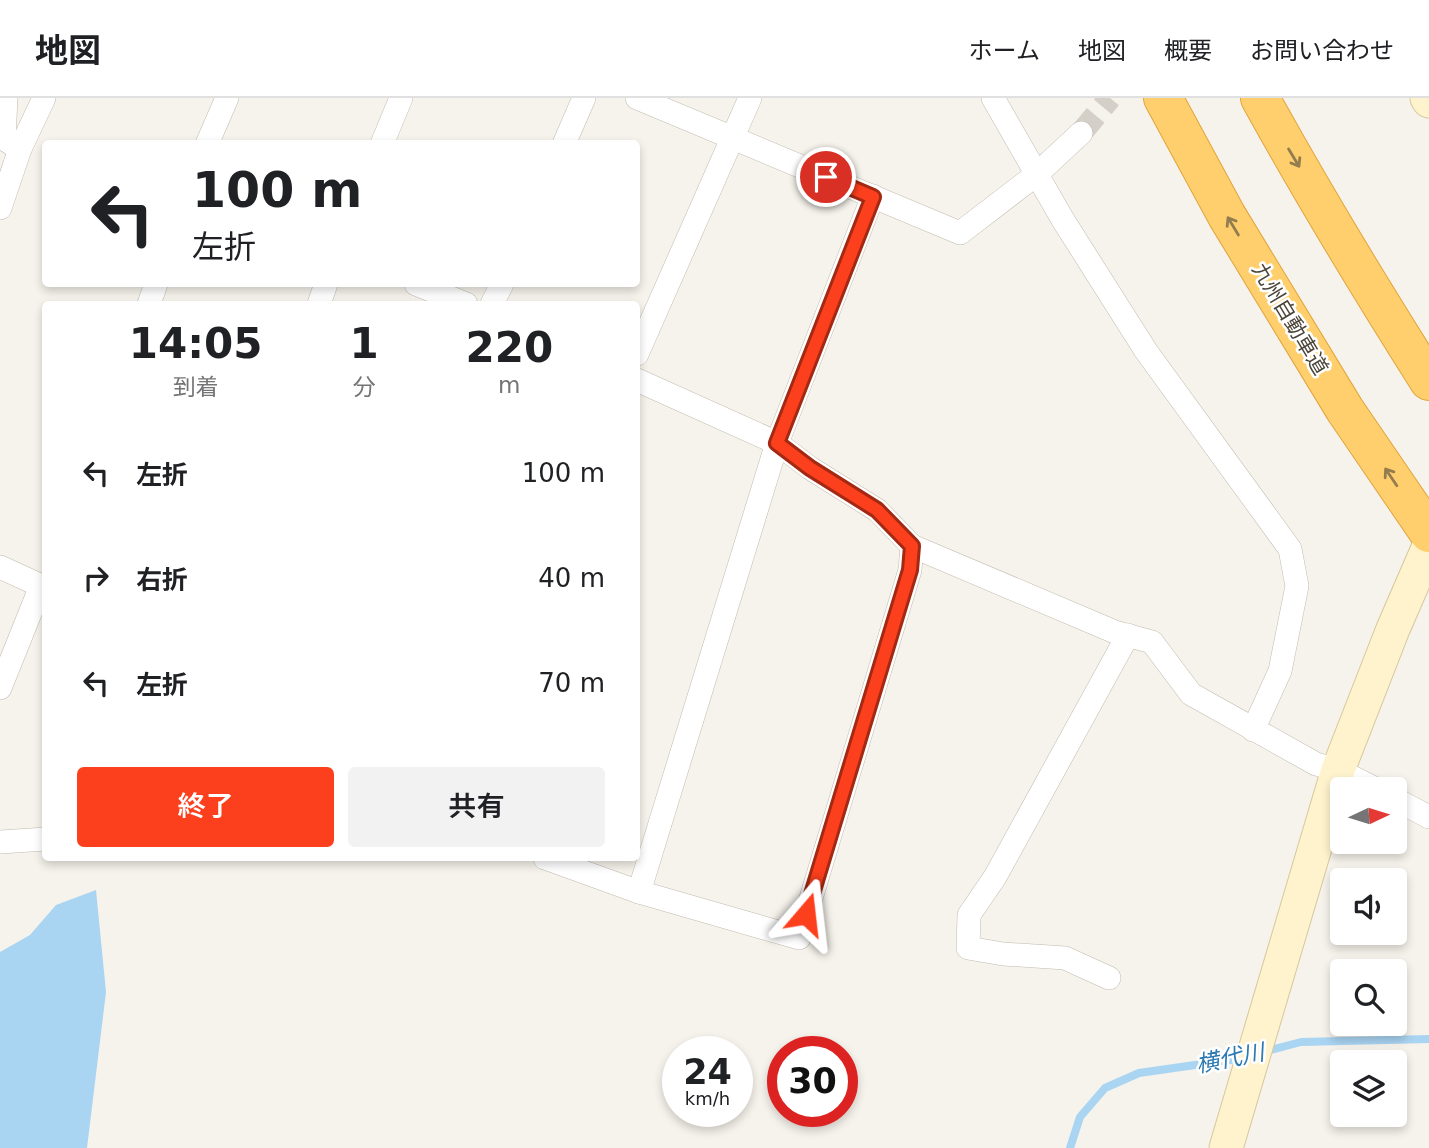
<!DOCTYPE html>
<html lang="ja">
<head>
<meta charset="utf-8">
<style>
  body { margin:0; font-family:"DejaVu Sans","Noto Sans JP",sans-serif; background:#f2f2f2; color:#202124; height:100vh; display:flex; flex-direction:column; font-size:26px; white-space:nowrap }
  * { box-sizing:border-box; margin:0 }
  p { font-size:23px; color:#757577 }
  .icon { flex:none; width:38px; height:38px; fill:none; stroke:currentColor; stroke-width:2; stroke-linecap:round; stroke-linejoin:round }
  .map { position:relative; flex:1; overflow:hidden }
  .side { position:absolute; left:42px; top:203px; width:598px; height:560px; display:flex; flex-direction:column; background:#fff; border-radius:7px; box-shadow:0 4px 10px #0003 }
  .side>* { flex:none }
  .top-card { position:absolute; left:42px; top:42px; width:598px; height:147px; border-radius:7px; box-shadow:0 4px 10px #0003; background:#fff; color:#202124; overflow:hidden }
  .needle { width:46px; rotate:86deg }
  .controls { position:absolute; left:1330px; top:679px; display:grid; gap:14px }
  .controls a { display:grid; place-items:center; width:77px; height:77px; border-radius:7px; background:#fff; box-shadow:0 4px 10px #0003; font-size:35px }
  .speed { position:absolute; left:662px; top:938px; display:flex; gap:14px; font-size:35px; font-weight:700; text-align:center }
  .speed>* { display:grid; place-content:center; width:91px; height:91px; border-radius:50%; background:#fff; box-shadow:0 4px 10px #0003; line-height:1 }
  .speed small { font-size:18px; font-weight:400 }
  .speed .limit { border:10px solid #d22; background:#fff; color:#111 }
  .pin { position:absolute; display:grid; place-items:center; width:60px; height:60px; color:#fff; margin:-30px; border:4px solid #fff; border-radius:50%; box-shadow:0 2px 7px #0007 }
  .me { position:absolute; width:77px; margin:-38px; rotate:17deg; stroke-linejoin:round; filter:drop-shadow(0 0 5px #0008) }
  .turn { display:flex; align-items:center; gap:24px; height:147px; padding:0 35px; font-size:32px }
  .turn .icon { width:91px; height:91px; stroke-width:2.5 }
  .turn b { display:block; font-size:49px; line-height:60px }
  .eta { display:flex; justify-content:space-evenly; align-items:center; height:119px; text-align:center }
  .eta b { font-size:42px; font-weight:600; line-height:49px }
  .primary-button { display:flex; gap:14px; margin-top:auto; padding:14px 35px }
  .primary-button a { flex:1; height:80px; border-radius:7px; background:#fc3f1d; color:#fff; font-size:28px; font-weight:600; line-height:80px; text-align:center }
  .primary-button a+a { background:#f2f2f2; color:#202124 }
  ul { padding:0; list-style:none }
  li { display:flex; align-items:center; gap:21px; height:105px; padding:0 35px }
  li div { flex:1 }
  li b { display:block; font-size:26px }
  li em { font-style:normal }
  header { display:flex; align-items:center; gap:42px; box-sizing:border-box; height:98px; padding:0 35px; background:#fff; border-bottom:2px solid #e0e0e0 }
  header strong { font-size:33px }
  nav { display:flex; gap:38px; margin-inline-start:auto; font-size:24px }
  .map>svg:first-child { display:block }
  .water { fill:#a9d4f2 }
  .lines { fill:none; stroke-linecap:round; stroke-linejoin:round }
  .stream { stroke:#a9d4f2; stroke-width:8 }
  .street-tunnel { stroke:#d4d0c8; stroke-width:23; stroke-dasharray:23 11; stroke-linecap:butt }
  .street-casing { stroke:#c2bbae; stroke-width:24 }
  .secondary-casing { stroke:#d6c79b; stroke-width:35 }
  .highway-casing { stroke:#e0a43c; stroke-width:40 }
  .street { stroke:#fff; stroke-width:23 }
  .secondary { stroke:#fff3cd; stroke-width:33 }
  .highway { stroke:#ffcf6e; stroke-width:38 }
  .oneway { stroke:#937c4e }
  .route-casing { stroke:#a42913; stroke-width:18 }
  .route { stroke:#fc3f1d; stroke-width:12 }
  .labels { text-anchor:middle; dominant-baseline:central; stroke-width:5; stroke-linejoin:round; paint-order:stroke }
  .street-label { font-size:21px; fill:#4b4439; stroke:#fff }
  .water-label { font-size:23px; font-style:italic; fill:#2e7ab2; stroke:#fff }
</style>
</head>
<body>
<header>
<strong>地図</strong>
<nav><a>ホーム</a><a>地図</a><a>概要</a><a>お問い合わせ</a></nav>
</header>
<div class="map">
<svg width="1429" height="1050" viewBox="0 0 1429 1050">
  <rect width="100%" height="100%" fill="#f6f3ec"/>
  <path class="water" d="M 96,792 L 106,894 L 87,1050 L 0,1050 L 0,854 L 30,837 L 56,807 Z"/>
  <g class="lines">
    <g class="stream">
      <path d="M 1263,954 L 1301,944 L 1429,941"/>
      <path d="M 1070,1050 L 1080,1019 L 1105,990 L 1139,975 L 1244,960"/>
    </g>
    <path class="street-tunnel" d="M 1081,35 L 1110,0"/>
    <g class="street-casing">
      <g id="street">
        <path d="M 6,0 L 4,41 L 20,51"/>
        <path d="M 637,0 L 960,135 L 1037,76 L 1081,35"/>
        <path d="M 993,0 L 1063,122 L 1146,253 L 1290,451 L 1297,488 L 1280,573 L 1253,632"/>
        <path d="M 207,46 L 227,0"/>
        <path d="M 382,46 L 401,0"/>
        <path d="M 564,46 L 584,0"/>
        <path d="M 0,110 L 20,51 L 44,0"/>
        <path d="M 416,186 L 466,206"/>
        <path d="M 149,206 L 156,186"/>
        <path d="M 319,206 L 326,186"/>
        <path d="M 492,206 L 502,186"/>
        <path d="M 637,256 L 750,0"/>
        <path d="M 637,282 L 777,345 L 810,370 L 877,412 L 912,448 L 1115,534 L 1152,544 L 1191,596 L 1316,666 L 1338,672 L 1376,691"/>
        <path d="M 0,469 L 46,490"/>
        <path d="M 0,590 L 41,488"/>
        <path d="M 1395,701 L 1429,719"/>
        <path d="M 0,744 L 46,741"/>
        <path d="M 545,760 L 639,794 L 799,840 L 910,472 L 912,448"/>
        <path d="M 639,794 L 777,345 L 873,98"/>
        <path d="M 1109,880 L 1065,860 L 1003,856 L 968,850 L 969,817 L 995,779 L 1128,537"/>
      </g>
    </g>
    <g class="secondary-casing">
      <g id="secondary">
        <path d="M 1427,0 L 1429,3"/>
        <path d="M 1226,1050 L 1338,672 L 1393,531 L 1429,448"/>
      </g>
    </g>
    <g class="highway-casing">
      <g id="highway">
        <path d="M 1163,0 L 1227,118 L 1345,312 L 1429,435"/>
        <path d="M 1260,0 C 1313,96 1370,190 1429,283"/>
      </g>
    </g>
    <use href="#street" class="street"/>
    <use href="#secondary" class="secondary"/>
    <use href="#highway" class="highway"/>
  </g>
  <defs><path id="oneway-shaft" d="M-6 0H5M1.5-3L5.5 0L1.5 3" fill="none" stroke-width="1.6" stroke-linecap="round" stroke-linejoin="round" transform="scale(1.75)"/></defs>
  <g class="oneway">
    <use href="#oneway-shaft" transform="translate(1294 60) rotate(59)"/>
    <use href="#oneway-shaft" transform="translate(1233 128) rotate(-121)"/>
    <use href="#oneway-shaft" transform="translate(1391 379) rotate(-124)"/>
  </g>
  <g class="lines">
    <g class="route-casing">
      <path id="route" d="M 806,816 L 910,472 L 912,448 L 877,412 L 810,370 L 777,345 L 873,99 L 826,79"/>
    </g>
    <use href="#route" class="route"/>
  </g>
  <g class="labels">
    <g class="street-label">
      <text transform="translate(1290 221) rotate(59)">九州自動車道</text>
    </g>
    <g class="water-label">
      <text transform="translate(1230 960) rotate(-11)">横代川</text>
    </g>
  </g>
</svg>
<div class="controls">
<a><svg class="needle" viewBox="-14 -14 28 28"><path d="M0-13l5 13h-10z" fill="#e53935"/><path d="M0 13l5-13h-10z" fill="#757577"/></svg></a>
<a><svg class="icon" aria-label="sound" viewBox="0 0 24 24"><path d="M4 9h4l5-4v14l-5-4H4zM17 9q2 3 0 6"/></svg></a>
<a><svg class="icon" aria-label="search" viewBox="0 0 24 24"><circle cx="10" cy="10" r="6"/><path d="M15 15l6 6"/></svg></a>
<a><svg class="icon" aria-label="layers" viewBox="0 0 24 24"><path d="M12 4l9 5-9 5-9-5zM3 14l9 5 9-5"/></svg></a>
</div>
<div class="speed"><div>24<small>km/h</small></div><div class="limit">30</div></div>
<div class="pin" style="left:826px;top:79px;background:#d93025"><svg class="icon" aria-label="arrive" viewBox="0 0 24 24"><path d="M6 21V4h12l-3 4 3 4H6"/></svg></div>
<svg class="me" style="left:806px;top:816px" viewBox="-20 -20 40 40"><path d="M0-17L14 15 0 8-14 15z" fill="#fc3f1d" stroke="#fff" stroke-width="4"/></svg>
<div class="top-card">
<div class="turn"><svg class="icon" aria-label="left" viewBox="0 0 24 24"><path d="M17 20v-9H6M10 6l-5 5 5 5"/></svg><div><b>100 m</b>左折</div></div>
</div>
<section class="side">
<div class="eta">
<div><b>14:05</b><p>到着</p></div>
<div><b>1</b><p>分</p></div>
<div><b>220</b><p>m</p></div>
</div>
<ul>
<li><svg class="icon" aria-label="left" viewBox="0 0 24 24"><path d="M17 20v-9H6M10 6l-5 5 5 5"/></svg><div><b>左折</b></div><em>100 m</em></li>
<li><svg class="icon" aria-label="right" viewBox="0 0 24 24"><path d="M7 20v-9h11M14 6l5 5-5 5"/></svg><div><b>右折</b></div><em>40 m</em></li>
<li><svg class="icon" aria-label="left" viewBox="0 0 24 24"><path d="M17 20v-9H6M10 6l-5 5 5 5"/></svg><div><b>左折</b></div><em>70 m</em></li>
</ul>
<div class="primary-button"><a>終了</a><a>共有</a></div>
</section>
</div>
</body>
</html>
